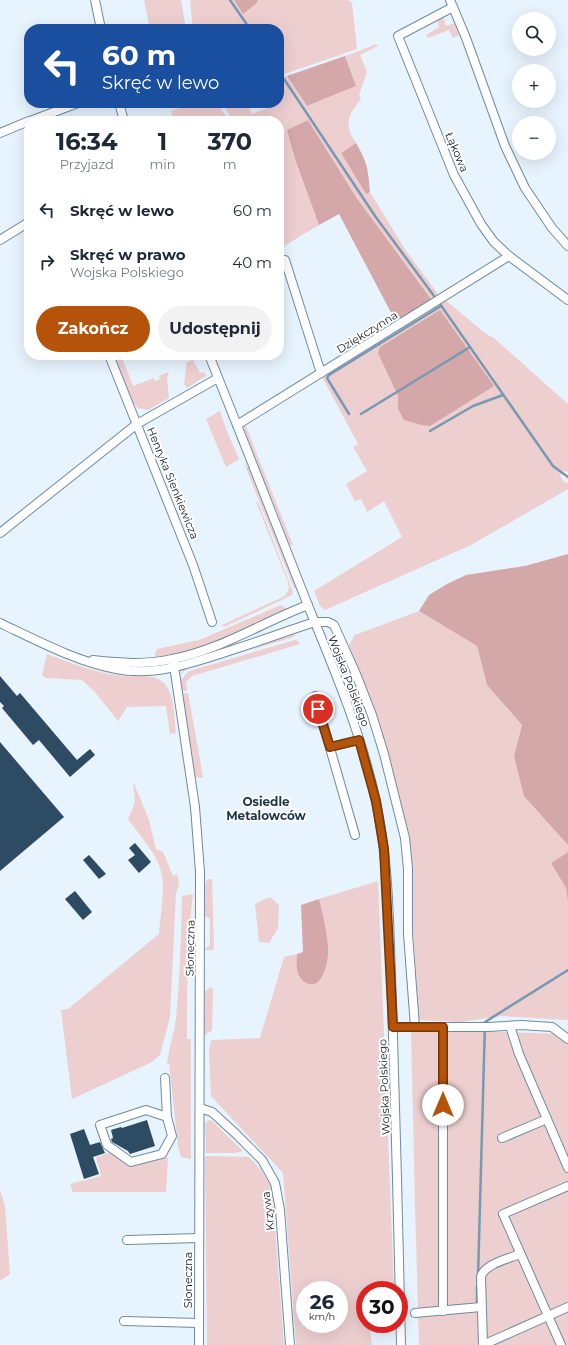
<!DOCTYPE html>
<html lang="pl">
<head>
<meta charset="utf-8">
<style>
  body { margin:0; font-family:Montserrat,sans-serif; background:#f2f2f3; color:#1f2937; height:100vh; display:flex; flex-direction:column; font-size:15px; white-space:nowrap }
  * { box-sizing:border-box; margin:0 }
  p { font-size:13px; color:#747a83 }
  .icon { flex:none; width:22px; height:22px; fill:none; stroke:currentColor; stroke-width:2; stroke-linecap:round; stroke-linejoin:round }
  .map { position:relative; flex:1; overflow:hidden }
  .sheet { position:absolute; left:24px; top:116px; width:260px; height:244px; display:flex; flex-direction:column; background:#fff; border-radius:16px; box-shadow:0 4px 16px #0002 }
  .sheet>* { flex:none }
  .guide { position:absolute; left:24px; top:24px; width:260px; height:84px; border-radius:16px; box-shadow:0 4px 16px #0002; background:#1a4fa0; color:#fff; overflow:hidden }
  .tools { position:absolute; left:512px; top:12px; display:grid; gap:8px }
  .tools a { display:grid; place-items:center; width:44px; height:44px; border-radius:50%; background:#fff; box-shadow:0 4px 16px #0002; font-size:20px }
  .speed { position:absolute; left:296px; top:1281px; display:flex; gap:8px; font-size:20px; font-weight:700; text-align:center }
  .speed>* { display:grid; place-content:center; width:52px; height:52px; border-radius:50%; background:#fff; box-shadow:0 4px 16px #0002; line-height:1 }
  .speed small { font-size:10px; font-weight:400 }
  .speed .limit { border:6px solid #d22; background:#fff; color:#111 }
  .pin { position:absolute; display:grid; place-items:center; width:34px; height:34px; color:#fff; margin:-17px; border:2px solid #fff; border-radius:50%; box-shadow:0 1px 4px #0007 }
  .me { position:absolute; width:44px; margin:-22px; rotate:0deg; stroke-linejoin:round; filter:drop-shadow(0 0 3px #0008) }
  .turn { display:flex; align-items:center; gap:14px; height:84px; padding:0 12px; font-size:18px }
  .turn .icon { width:52px; height:52px; stroke-width:2.5 }
  .turn b { display:block; font-size:28px; line-height:34px }
  .eta { display:flex; justify-content:space-evenly; align-items:center; height:68px; text-align:center }
  .eta b { font-size:24px; font-weight:700; line-height:28px }
  .action { display:flex; gap:8px; margin-top:auto; padding:8px 12px }
  .action a { flex:1; height:46px; border-radius:24px; background:#b45309; color:#fff; font-size:16px; font-weight:700; line-height:46px; text-align:center }
  .action a+a { background:#f2f2f3; color:#1f2937 }
  ul { padding:0; list-style:none }
  li { display:flex; align-items:center; gap:12px; height:52px; padding:0 12px }
  li div { flex:1 }
  li b { display:block; font-size:15px }
  li em { font-style:normal }
  .map>svg:first-child { display:block }
  .green { fill:#edcfd0; fill-rule:evenodd }
  .forest { fill:#d4a7a9 }
  .lines { fill:none; stroke-linecap:round; stroke-linejoin:round }
  .stream { stroke:#7899b2; stroke-width:2.5 }
  .building { fill:#2d4b62 }
  .minor-casing { stroke:#6f8ba1; stroke-width:10 }
  .minor { stroke:#fff; stroke-width:8 }
  .route-casing { stroke:#753606; stroke-width:10 }
  .route { stroke:#b45309; stroke-width:7 }
  .labels { text-anchor:middle; dominant-baseline:central; stroke-width:4; stroke-linejoin:round; paint-order:stroke }
  .street-label { font-size:11px; fill:#0e1922; stroke:#fff }
  .neighbourhood-label { font-size:12px; font-weight:bold; fill:#1c3649; stroke:#fff }
</style>
</head>
<body>
<div class="map">
<svg width="568" height="1345" viewBox="0 0 568 1345">
  <rect width="100%" height="100%" fill="#e7f3fd"/>
  <g class="green">
    <path d="M 144,0 L 181,0 L 186,29 L 150,29 Z"/>
    <path d="M 190,0 L 234,0 L 243,13 L 256,4 L 258,0 L 348,0 L 352,3 L 357,49 L 279,76 L 279,29 L 193,29 Z"/>
    <path d="M 443,16 L 446,26 L 454,23 L 459,35 L 453,38 L 449,30 L 428,38 L 426,35 L 439,27 L 437,19 Z"/>
    <path d="M 377,44 L 378,46 L 360,55 L 367,72 L 359,95 L 361,99 C 347,116 344,125 356,143 L 341,153 L 366,194 L 370,192 L 406,251 L 438,294 L 431,299 L 356,197 L 308,120 L 288,130 L 296,162 L 319,225 L 284,246 L 281,244 L 279,238 L 279,121 L 233,121 L 222,103 L 247,103 L 252,114 L 280,103 L 279,78 L 287,76 L 307,106 L 356,86 L 345,56 Z"/>
    <path d="M 194,103 L 218,103 L 228,121 L 177,121 L 173,118 L 171,111 Z"/>
    <path d="M 444,299 L 486,334 L 494,338 L 568,404 L 568,472 L 563,471 L 560,476 L 564,482 L 568,483 L 568,489 L 471,545 L 325,610 L 320,606 L 314,591 L 402,537 L 384,501 L 367,512 L 361,499 L 355,501 L 346,484 L 367,471 L 353,447 L 358,444 L 322,377 L 437,306 L 436,304 ZM 393,383 L 421,425 L 398,409 L 398,396 Z"/>
    <path d="M 113,355 L 121,355 L 133,386 L 154,378 L 155,381 L 160,379 L 159,376 L 169,372 L 167,377 L 169,398 L 148,410 L 138,408 L 135,405 L 133,406 Z"/>
    <path d="M 193,360 L 200,373 L 204,372 L 206,376 L 187,388 L 184,384 L 187,362 Z"/>
    <path d="M 220,411 L 226,429 L 239,459 L 226,467 L 206,419 Z"/>
    <path d="M 245,424 L 293,545 L 290,545 L 244,430 Z"/>
    <path d="M 244,463 L 249,469 L 297,589 L 294,588 Z"/>
    <path d="M 256,502 L 258,502 L 293,592 L 292,595 L 224,627 L 222,625 L 285,596 L 289,588 L 288,582 Z"/>
    <path d="M 281,605 L 287,609 L 199,648 L 185,653 L 155,659 L 155,653 L 157,649 L 199,640 Z"/>
    <path d="M 419,611 L 477,646 L 487,685 L 522,725 L 514,756 L 568,844 L 568,852 L 551,863 L 566,888 L 568,902 L 568,1020 L 501,1016 L 461,1022 L 419,1020 L 407,835 L 377,717 L 349,645 L 355,635 Z"/>
    <path d="M 296,634 L 294,637 L 188,668 L 180,675 L 183,670 L 192,666 Z"/>
    <path d="M 295,640 L 298,641 L 300,644 L 192,676 L 186,682 L 187,691 L 182,691 L 181,680 L 189,671 Z"/>
    <path d="M 47,654 C 72,663 97,674 124,676 C 137,677 154,673 164,683 C 175,695 174,718 176,733 L 170,734 L 166,706 L 127,707 L 118,721 L 94,691 L 82,680 L 46,678 L 42,675 Z"/>
    <path d="M 188,693 L 202,771 L 203,778 L 193,777 L 182,694 Z"/>
    <path d="M 133,781 L 149,820 L 156,849 L 163,852 L 173,876 L 177,874 L 179,885 L 176,893 L 170,1017 L 160,1055 L 152,1062 L 72,1099 L 61,1010 L 68,1009 L 159,934 C 160,916 166,888 161,871 C 156,852 139,835 128,819 L 135,803 Z"/>
    <path d="M 209,879 L 212,879 L 214,950 L 204,950 L 210,945 L 210,919 L 205,916 L 205,885 L 206,881 Z"/>
    <path d="M 378,881 L 394,1290 L 365,1290 L 365,1324 L 369,1324 L 372,1345 L 296,1345 L 283,1173 L 211,1096 L 209,1052 L 211,1040 L 260,1038 L 284,957 L 297,954 L 297,969 L 313,984 L 319,981 L 323,973 L 329,952 L 319,899 ZM 305,1290 L 339,1290 L 339,1324 L 305,1324 Z"/>
    <path d="M 193,894 C 187,942 187,991 187,1039 L 191,1039 L 191,1159 L 181,1157 L 178,1146 L 169,1063 L 167,1064 C 169,1048 174,1034 176,1018 C 180,978 181,937 182,896 Z"/>
    <path d="M 270,897 L 279,905 L 278,928 L 269,943 L 259,942 L 255,904 Z"/>
    <path d="M 210,988 L 213,988 L 212,1030 L 204,1036 L 204,992 Z"/>
    <path d="M 411,1029 L 566,1034 L 568,1036 L 568,1345 L 419,1345 L 415,1206 Z"/>
    <path d="M 209,1120 L 212,1121 L 243,1151 L 236,1153 L 206,1153 L 205,1124 Z"/>
    <path d="M 111,1152 L 130,1167 L 164,1157 L 168,1158 L 166,1192 L 73,1192 L 70,1184 L 101,1176 L 96,1157 Z"/>
    <path d="M 205,1156 L 249,1157 L 261,1170 L 272,1188 L 284,1345 L 207,1345 Z"/>
    <path d="M 0,1190 L 5,1206 L 10,1274 L 0,1281 Z"/>
  </g>
  <g class="forest">
    <path d="M 234,0 L 258,0 L 256,4 L 243,14 Z"/>
    <path d="M 345,56 L 356,86 L 307,106 L 287,76 Z"/>
    <path d="M 308,120 L 356,197 L 431,299 L 396,322 L 339,214 L 319,225 L 296,162 L 287,130 Z"/>
    <path d="M 356,143 C 368,164 368,169 370,192 L 366,194 L 341,153 Z"/>
    <path d="M 440,310 L 494,386 L 430,426 L 421,425 L 404,420 L 398,409 L 398,396 L 378,353 L 380,347 Z"/>
    <path d="M 568,554 L 568,845 L 524,796 L 514,756 L 522,725 L 487,685 L 477,646 L 419,611 L 429,595 L 447,584 L 466,575 L 525,566 Z"/>
    <path d="M 568,852 L 568,902 L 566,888 L 551,863 Z"/>
    <path d="M 319,899 C 322,911 330,945 328,955 C 327,963 325,974 319,981 C 310,990 298,979 297,969 C 296,964 297,959 297,954 L 303,952 L 301,905 Z"/>
  </g>
  <g class="lines">
    <g class="stream">
      <path d="M 230,0 L 250,29"/>
      <path d="M 279,71 L 280,74"/>
      <path d="M 284,79 L 375,216 L 434,296"/>
      <path d="M 440,304 L 553,466 L 568,477"/>
      <path d="M 349,414 L 327,378 L 329,375 L 441,306"/>
      <path d="M 361,414 L 470,347"/>
      <path d="M 430,431 L 473,406 L 503,395"/>
      <path d="M 478,1277 L 485,1022 L 568,970"/>
      <path d="M 477,1302 L 477,1286"/>
    </g>
  </g>
  <g class="building">
    <path d="M 0,676 L 17,696 L 20,693 L 77,760 L 90,749 L 95,755 L 70,777 L 39,740 L 33,745 L 2,708 L 4,706 L 0,702 Z"/>
    <path d="M 0,742 L 64,817 L 0,871 Z"/>
    <path d="M 135,843 L 151,862 L 139,873 L 128,860 L 135,855 L 129,848 Z"/>
    <path d="M 89,855 L 106,874 L 99,879 L 83,860 Z"/>
    <path d="M 75,891 L 92,912 L 83,920 L 65,899 Z"/>
    <path d="M 147,1120 L 155,1146 L 130,1154 L 128,1151 L 112,1142 L 111,1139 L 113,1138 L 111,1130 L 121,1127 L 122,1128 Z"/>
    <path d="M 84,1129 L 90,1145 L 100,1142 L 105,1153 L 93,1157 L 99,1174 L 84,1179 L 70,1134 Z"/>
  </g>
  <g class="lines">
    <g class="minor-casing">
      <g id="minor">
        <path d="M 95,0 L 101,29"/>
        <path d="M 450,0 L 466,38 L 505,146 L 525,188 L 552,228 L 568,246"/>
        <path d="M 453,7 L 398,36 L 454,175 L 481,224 L 494,242 L 509,256 L 568,300"/>
        <path d="M 119,103 L 124,121"/>
        <path d="M 30,121 L 78,103"/>
        <path d="M 0,133 L 29,121"/>
        <path d="M 0,240 L 29,222"/>
        <path d="M 279,262 L 285,260 L 321,373"/>
        <path d="M 109,355 L 193,565 L 212,622"/>
        <path d="M 209,355 C 243,439 276,524 309,608 C 335,671 362,735 376,802 C 390,867 389,935 392,1001 C 396,1116 398,1230 401,1345"/>
        <path d="M 237,425 L 509,256"/>
        <path d="M 0,533 L 137,424 L 218,378"/>
        <path d="M 0,623 C 36,640 77,662 116,669 C 155,677 195,662 232,650 C 260,641 287,631 315,622 L 328,622 L 334,625 L 356,674 L 372,715 L 384,754 L 405,838 L 408,869 L 408,934 L 415,1027"/>
        <path d="M 173,659 L 195,807 L 200,872 L 199,1345"/>
        <path d="M 93,660 C 120,663 146,665 172,659 C 220,650 263,622 308,605"/>
        <path d="M 315,696 L 355,835"/>
        <path d="M 330,747 L 359,740"/>
        <path d="M 510,1026 L 519,1054 L 568,1168"/>
        <path d="M 393,1027 L 488,1027 L 521,1025 L 552,1027 L 568,1039"/>
        <path d="M 165,1078 L 167,1117 L 172,1136 L 162,1154 L 131,1162 L 107,1145 L 100,1125 L 146,1110 L 167,1117"/>
        <path d="M 200,1108 L 212,1112 L 236,1134 L 262,1160 L 275,1183 L 280,1210 L 290,1345"/>
        <path d="M 502,1138 L 547,1119"/>
        <path d="M 127,1240 L 199,1238"/>
        <path d="M 443,1311 L 443,1027"/>
        <path d="M 415,1313 L 481,1307"/>
        <path d="M 124,1321 L 199,1323"/>
        <path d="M 483,1345 L 481,1277 C 484,1264 508,1259 520,1254"/>
        <path d="M 483,1345 L 568,1307"/>
        <path d="M 561,1345 L 503,1214 L 568,1186"/>
      </g>
    </g>
    <use href="#minor" class="minor"/>
  </g>
  <g class="lines">
    <g class="route-casing">
      <path id="route" d="M 318,709 L 330,747 L 359,740 L 376,801 L 384,849 L 393,1027 L 443,1027 L 443,1105"/>
    </g>
    <use href="#route" class="route"/>
  </g>
  <g class="labels">
    <g class="street-label">
      <text transform="translate(457 152) rotate(67)">Łąkowa</text>
      <text transform="translate(367 332) rotate(-32)">Dziękczynna</text>
      <text transform="translate(173 483) rotate(68)">Henryka Sienkiewicza</text>
      <text transform="translate(349 681) rotate(69)">Wojska Polskiego</text>
      <text transform="translate(190 948) rotate(-89)">Słoneczna</text>
      <text transform="translate(384 1087) rotate(-92)">Wojska Polskiego</text>
      <text transform="translate(268 1211) rotate(-97)">Krzywa</text>
      <text transform="translate(188 1280) rotate(-90)">Słoneczna</text>
    </g>
    <g class="neighbourhood-label">
      <text x="266" y="801">Osiedle<tspan x="266" dy="14">Metalowców</tspan></text>
    </g>
  </g>
</svg>
<div class="tools">
<a><svg class="icon" aria-label="search" viewBox="0 0 24 24"><circle cx="10" cy="10" r="6"/><path d="M15 15l6 6"/></svg></a>
<a>+</a>
<a>−</a>
</div>
<div class="speed"><div>26<small>km/h</small></div><div class="limit">30</div></div>
<div class="pin" style="left:318px;top:709px;background:#d93025"><svg class="icon" aria-label="arrive" viewBox="0 0 24 24"><path d="M6 21V4h12l-3 4 3 4H6"/></svg></div>
<svg class="me" style="left:443px;top:1105px" viewBox="-20 -20 40 40"><circle r="19" fill="#fff"/><path d="M0-13L10 11 0 6-10 11z" fill="#b45309"/></svg>
<div class="guide">
<div class="turn"><svg class="icon" aria-label="left" viewBox="0 0 24 24"><path d="M17 20v-9H6M10 6l-5 5 5 5"/></svg><div><b>60 m</b>Skręć w lewo</div></div>
</div>
<section class="sheet">
<div class="eta">
<div><b>16:34</b><p>Przyjazd</p></div>
<div><b>1</b><p>min</p></div>
<div><b>370</b><p>m</p></div>
</div>
<ul>
<li><svg class="icon" aria-label="left" viewBox="0 0 24 24"><path d="M17 20v-9H6M10 6l-5 5 5 5"/></svg><div><b>Skręć w lewo</b></div><em>60 m</em></li>
<li><svg class="icon" aria-label="right" viewBox="0 0 24 24"><path d="M7 20v-9h11M14 6l5 5-5 5"/></svg><div><b>Skręć w prawo</b><p>Wojska Polskiego</p></div><em>40 m</em></li>
</ul>
<div class="action"><a>Zakończ</a><a>Udostępnij</a></div>
</section>
</div>
</body>
</html>
